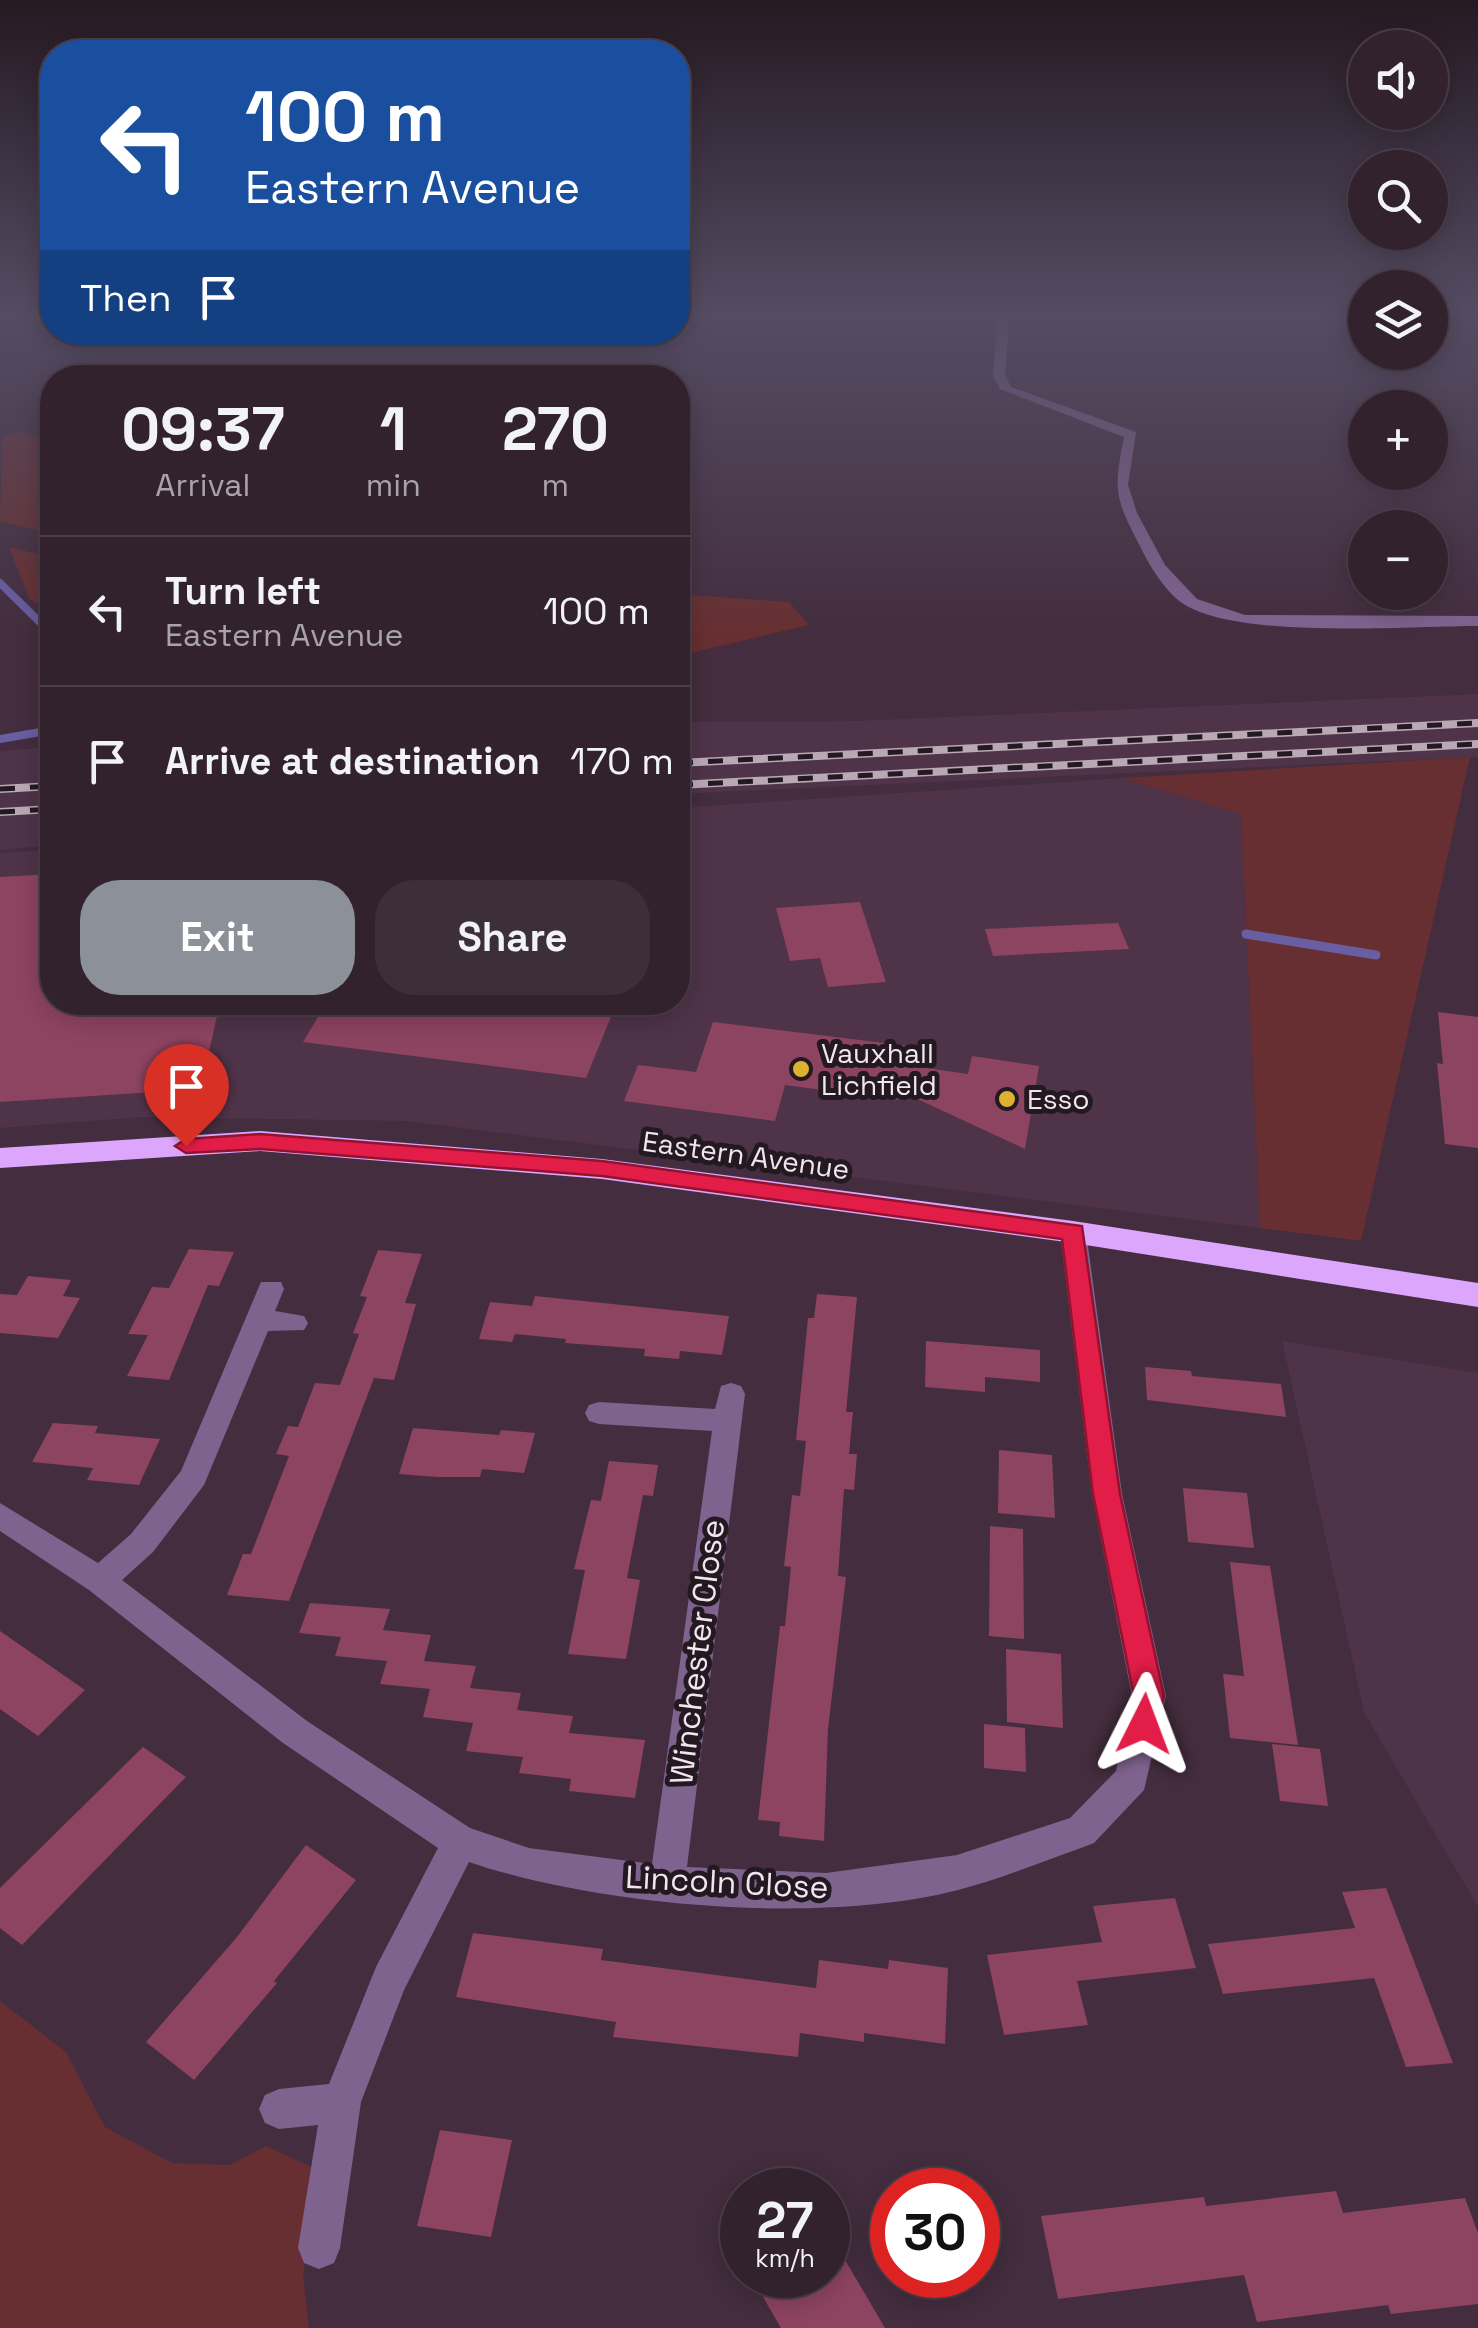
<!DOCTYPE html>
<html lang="en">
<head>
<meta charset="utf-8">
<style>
  body { margin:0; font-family:"Space Grotesk",sans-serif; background:#3d2f3a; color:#f1f3f6; height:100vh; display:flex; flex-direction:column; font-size:38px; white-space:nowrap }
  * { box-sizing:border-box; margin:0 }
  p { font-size:32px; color:#a8a4aa }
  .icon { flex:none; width:55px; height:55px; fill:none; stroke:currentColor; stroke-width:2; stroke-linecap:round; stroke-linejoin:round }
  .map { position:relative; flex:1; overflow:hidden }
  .drawer { position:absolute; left:40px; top:365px; width:650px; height:650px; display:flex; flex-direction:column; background:#32222e; border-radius:40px; box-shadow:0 5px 25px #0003,0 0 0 2px #4d3f4a }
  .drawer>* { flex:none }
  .banner { position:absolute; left:40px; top:40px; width:650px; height:305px; border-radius:40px; box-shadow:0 5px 25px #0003,0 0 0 2px #4d3f4a; background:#1a4fa0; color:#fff; overflow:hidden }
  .fabs { position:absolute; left:1348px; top:30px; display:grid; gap:20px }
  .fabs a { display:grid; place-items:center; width:100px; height:100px; border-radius:50%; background:#32222e; box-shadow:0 5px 25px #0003,0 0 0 2px #4d3f4a; font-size:50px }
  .speed { position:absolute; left:720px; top:2168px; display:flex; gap:20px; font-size:50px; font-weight:700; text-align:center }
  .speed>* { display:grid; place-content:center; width:130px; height:130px; border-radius:50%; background:#32222e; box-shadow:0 5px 25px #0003,0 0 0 2px #4d3f4a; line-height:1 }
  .speed small { font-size:25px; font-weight:400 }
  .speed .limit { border:15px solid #d22; background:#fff; color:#111 }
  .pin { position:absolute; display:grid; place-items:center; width:85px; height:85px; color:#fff; margin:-102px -42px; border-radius:50% 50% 50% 0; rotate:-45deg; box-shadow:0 0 10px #0007 }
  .pin .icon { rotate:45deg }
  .me { position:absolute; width:110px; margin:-55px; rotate:3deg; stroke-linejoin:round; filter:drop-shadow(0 0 8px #0008) }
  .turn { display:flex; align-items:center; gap:35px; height:210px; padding:0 40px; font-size:45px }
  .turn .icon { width:130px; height:130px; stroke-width:2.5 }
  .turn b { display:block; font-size:70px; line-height:85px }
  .then { display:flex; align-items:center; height:95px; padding:0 40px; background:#0003; gap:20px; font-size:38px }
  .eta { display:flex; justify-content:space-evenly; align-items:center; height:170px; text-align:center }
  .eta b { font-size:60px; font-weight:600; line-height:70px }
  .primary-button { display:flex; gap:20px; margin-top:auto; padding:20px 40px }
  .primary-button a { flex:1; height:115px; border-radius:40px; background:#8c9099; color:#fff; font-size:40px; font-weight:600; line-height:115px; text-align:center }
  .primary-button a+a { background:#3d2f3a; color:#f1f3f6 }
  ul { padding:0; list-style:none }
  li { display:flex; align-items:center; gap:30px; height:150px; padding:0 40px; border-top:2px solid #4d3f4a }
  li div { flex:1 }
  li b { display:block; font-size:38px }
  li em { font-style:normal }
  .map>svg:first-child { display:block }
  .built { fill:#4f3349 }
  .green { fill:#672f31 }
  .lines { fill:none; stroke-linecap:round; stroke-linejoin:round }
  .stream-far1 { stroke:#695ea2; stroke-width:8 }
  .stream { stroke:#695ea2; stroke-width:9 }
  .building { fill:#8d4460 }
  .street { fill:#7f638f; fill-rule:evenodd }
  .highway { fill:#dda6fd; fill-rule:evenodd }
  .rail-casing { stroke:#baa9b5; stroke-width:8 }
  .rail { stroke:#231921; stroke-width:5; stroke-dasharray:15; stroke-linecap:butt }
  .route { fill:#e11d48; stroke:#92132f; stroke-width:2.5 }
  .poi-dot { fill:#deb133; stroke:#231921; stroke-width:4 }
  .labels { text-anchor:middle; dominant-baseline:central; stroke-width:10; stroke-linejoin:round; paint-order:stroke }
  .poi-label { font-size:28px; fill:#f3e4ef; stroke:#231921; text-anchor:start }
  .street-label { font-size:28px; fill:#f3e4ef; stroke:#231921 }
  .near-street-label { font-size:32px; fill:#f3e4ef; stroke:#231921 }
</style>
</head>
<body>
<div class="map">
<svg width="1478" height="2328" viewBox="0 0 1478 2328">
  <rect width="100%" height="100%" fill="#432d3e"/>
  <g class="built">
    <path d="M 1478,694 L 1478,757 L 678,794 L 678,722 L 854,721 Z"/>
    <path d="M 52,747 L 52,845 L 0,850 L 0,751 Z"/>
    <path d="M 1122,778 L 1241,813 L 1260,1228 L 407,1121 L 143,1117 L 0,1128 L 0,853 L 52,850 L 52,1002 L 678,1002 L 678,808 Z"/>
    <path d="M 1282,1341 L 1478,1373 L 1478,1907 L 1364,1712 Z"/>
  </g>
  <g class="green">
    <path d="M 20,431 L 52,444 L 52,534 L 0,521 L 2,437 Z"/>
    <path d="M 9,547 L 52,557 L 52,615 L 29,598 Z"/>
    <path d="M 678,594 L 789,602 L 809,625 L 678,656 Z"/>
    <path d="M 1470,757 L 1361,1241 L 1260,1228 L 1241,814 L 1122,778 Z"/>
    <path d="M 0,2001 L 66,2052 L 105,2127 L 172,2163 L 230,2165 L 266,2146 L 322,2172 L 303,2273 L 309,2328 L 0,2328 Z"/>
  </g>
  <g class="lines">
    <g class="stream-far1">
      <path d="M 0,583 L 52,634"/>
      <path d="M 0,739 L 52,730"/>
    </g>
    <path class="stream" d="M 1246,934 L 1376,955"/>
  </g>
  <g class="building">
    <path d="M 52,874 L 52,1002 L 220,1002 L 201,1089 L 0,1102 L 0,877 Z"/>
    <path d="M 860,902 L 886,982 L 828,987 L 820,958 L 790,961 L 776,908 Z"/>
    <path d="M 1118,923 L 1129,949 L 993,956 L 985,929 Z"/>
    <path d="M 327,1002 L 617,1002 L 586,1078 L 303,1042 Z"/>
    <path d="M 1438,1012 L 1478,1017 L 1478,1148 L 1445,1144 L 1437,1063 L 1443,1064 Z"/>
    <path d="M 713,1022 L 909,1046 L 905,1065 L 968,1074 L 972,1056 L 1039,1066 L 1025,1149 L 900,1091 L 898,1100 L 785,1085 L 775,1121 L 624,1101 L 638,1065 L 696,1072 Z"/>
    <path d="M 189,1249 L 234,1252 L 219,1286 L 208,1285 L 169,1380 L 127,1376 L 148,1335 L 128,1334 L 152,1287 L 169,1288 Z"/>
    <path d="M 378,1250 L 422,1254 L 405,1303 L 416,1304 L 394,1380 L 374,1378 L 289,1601 L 227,1595 L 243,1554 L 251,1554 L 289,1456 L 276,1454 L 288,1426 L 298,1427 L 315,1383 L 340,1385 L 359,1334 L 353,1333 L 367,1297 L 360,1296 Z"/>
    <path d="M 28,1276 L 71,1280 L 63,1296 L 80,1298 L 58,1338 L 0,1333 L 0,1294 L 17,1295 Z"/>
    <path d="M 817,1294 L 857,1297 L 846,1412 L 853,1412 L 849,1454 L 857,1454 L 854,1490 L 844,1489 L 838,1576 L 846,1577 L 828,1729 L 824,1841 L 779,1836 L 780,1822 L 758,1820 L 780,1626 L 785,1626 L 791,1567 L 784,1566 L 792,1495 L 800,1496 L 806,1441 L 796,1440 L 808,1318 L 814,1318 Z"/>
    <path d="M 535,1296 L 729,1316 L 722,1355 L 680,1351 L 679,1359 L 644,1356 L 645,1349 L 565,1343 L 566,1339 L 515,1334 L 512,1342 L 479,1339 L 490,1302 L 532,1306 Z"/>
    <path d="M 926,1341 L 1040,1350 L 1040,1382 L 985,1377 L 985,1392 L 925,1387 Z"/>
    <path d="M 1145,1367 L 1191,1371 L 1192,1376 L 1281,1384 L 1286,1417 L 1147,1400 Z"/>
    <path d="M 53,1423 L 98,1426 L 95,1433 L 160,1439 L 139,1485 L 87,1480 L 93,1468 L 32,1462 Z"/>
    <path d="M 413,1428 L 499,1435 L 501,1430 L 535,1433 L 524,1473 L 482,1469 L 480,1477 L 437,1477 L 399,1474 Z"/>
    <path d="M 999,1450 L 1052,1455 L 1055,1518 L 998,1513 Z"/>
    <path d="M 609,1461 L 658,1465 L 653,1496 L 643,1495 L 627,1578 L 640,1580 L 626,1659 L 568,1654 L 585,1570 L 574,1569 L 591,1500 L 601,1501 Z"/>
    <path d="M 1183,1488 L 1247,1493 L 1254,1548 L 1188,1542 Z"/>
    <path d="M 990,1526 L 1023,1529 L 1024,1639 L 989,1636 Z"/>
    <path d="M 1230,1562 L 1270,1566 L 1298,1745 L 1230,1738 L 1223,1674 L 1244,1676 Z"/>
    <path d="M 310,1603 L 390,1609 L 383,1630 L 431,1635 L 424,1661 L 476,1666 L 470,1688 L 521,1693 L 517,1710 L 573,1716 L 569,1733 L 645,1740 L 635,1798 L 569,1791 L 571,1779 L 519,1773 L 523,1757 L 466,1751 L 473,1723 L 423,1717 L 430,1689 L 380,1684 L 387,1661 L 335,1656 L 341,1637 L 299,1633 Z"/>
    <path d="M 0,1631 L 85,1690 L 38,1736 L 0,1709 Z"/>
    <path d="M 1006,1649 L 1061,1654 L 1063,1728 L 1007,1722 Z"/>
    <path d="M 984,1724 L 1025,1728 L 1026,1772 L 984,1768 Z"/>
    <path d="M 1272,1744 L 1320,1749 L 1328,1806 L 1280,1801 Z"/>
    <path d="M 143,1747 L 186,1777 L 22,1945 L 0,1928 L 0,1888 Z"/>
    <path d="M 306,1845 L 356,1880 L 274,1981 L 277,1983 L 194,2080 L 146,2042 L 237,1937 Z"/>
    <path d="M 1386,1888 L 1453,2063 L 1406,2067 L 1374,1978 L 1223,1994 L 1208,1944 L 1355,1928 L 1342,1892 Z"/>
    <path d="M 1175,1898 L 1196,1968 L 1077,1981 L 1088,2025 L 1004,2035 L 987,1955 L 1102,1942 L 1093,1906 Z"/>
    <path d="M 473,1933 L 603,1949 L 601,1960 L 816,1988 L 819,1960 L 888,1969 L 889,1960 L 948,1968 L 945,2044 L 864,2033 L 864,2042 L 800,2033 L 798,2057 L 613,2037 L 616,2022 L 456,1997 Z"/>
    <path d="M 440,2130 L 512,2140 L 491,2237 L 417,2226 Z"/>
    <path d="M 1336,2191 L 1343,2213 L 1465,2198 L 1478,2233 L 1478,2304 L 1391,2314 L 1388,2305 L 1257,2322 L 1244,2275 L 1058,2299 L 1041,2216 L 1204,2197 L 1206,2206 Z"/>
    <path d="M 828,2231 L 885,2328 L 781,2328 L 763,2297 L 793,2275 L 828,2275 Z"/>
  </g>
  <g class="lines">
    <g class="street">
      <path d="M 998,312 L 1010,312 L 1005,375 L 1011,387 L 1136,432 L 1128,485 L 1137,513 L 1165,565 L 1197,599 L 1245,615 L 1478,616 L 1478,626 C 1406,626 1246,639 1187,606 C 1167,595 1150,567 1140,546 C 1115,498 1113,491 1124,437 L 1000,389 L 993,375 Z"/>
      <path d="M 1073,1223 L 1086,1232 L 1122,1494 L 1166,1696 L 1144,1790 L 1094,1843 L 1081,1848 C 1041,1862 1000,1879 958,1890 C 822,1925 601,1907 469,1862 L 404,1990 L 361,2102 L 340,2248 L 334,2263 L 319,2269 L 304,2263 L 298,2248 L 318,2125 L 279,2129 L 265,2123 L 259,2109 L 265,2095 L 279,2089 L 329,2084 L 376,1967 L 438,1848 L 283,1743 L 89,1590 L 0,1531 L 0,1503 L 98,1563 L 131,1534 L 181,1471 L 258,1289 L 261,1282 L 281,1282 L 284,1289 L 275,1311 L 304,1316 L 308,1323 L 304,1330 L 268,1331 L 204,1485 L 153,1552 L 122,1580 L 307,1721 L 470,1828 L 529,1848 L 652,1864 L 712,1431 L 599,1424 L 589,1421 L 585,1413 L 589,1405 L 599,1402 L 715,1409 L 721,1386 L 731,1383 L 741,1386 L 745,1394 L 687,1867 L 826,1873 L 957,1855 L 1070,1818 L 1116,1771 L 1132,1696 L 1092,1494 L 1060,1232 Z"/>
    </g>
    <path class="highway" d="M 260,1131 L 602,1159 L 1073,1221 L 1478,1283 L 1478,1307 L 1073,1243 L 602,1179 L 260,1151 L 0,1168 L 0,1148 Z"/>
    <g class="rail-casing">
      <g id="rail">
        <path d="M 678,763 L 1478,723"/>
        <path d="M 678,785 L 1478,744"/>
        <path d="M 0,789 L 52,786"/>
        <path d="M 0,812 L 52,809"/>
      </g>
    </g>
    <use href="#rail" class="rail"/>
  </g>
  <linearGradient id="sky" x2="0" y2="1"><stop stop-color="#251922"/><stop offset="0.49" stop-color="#554c63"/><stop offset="1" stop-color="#554c63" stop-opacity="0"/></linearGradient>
  <rect width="1478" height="638" fill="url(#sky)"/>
  <path class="route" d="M 260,1134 L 602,1161 L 1082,1226 L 1120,1494 L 1164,1696 L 1154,1733 L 1144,1737 L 1133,1733 L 1128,1724 L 1134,1696 L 1093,1494 L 1062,1239 L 602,1176 L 260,1149 L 186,1153 L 175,1146 L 186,1139 Z"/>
  <g class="poi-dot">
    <circle cx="801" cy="1069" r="10"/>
    <circle cx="1007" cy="1099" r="10"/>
  </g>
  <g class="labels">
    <g class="poi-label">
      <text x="821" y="1053">Vauxhall<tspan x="821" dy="32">Lichfield</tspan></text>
      <text x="1027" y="1099">Esso</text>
    </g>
    <g class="street-label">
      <text transform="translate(746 1155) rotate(8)">Eastern Avenue</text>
    </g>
    <g class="near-street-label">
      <text transform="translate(697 1652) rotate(-83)">Winchester Close</text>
      <text transform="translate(727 1882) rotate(3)">Lincoln Close</text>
    </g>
  </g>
</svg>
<div class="fabs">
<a><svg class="icon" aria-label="sound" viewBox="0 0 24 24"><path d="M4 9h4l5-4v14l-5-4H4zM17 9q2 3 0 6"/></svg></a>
<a><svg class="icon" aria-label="search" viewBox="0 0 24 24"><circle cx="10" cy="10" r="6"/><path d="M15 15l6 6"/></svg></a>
<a><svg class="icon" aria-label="layers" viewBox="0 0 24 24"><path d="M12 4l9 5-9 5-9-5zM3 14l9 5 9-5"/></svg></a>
<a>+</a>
<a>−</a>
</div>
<div class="speed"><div>27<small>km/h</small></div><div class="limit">30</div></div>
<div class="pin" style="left:186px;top:1146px;background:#d93025"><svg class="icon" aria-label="arrive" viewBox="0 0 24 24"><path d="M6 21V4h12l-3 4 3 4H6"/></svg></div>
<svg class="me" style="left:1144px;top:1724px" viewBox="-20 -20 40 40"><path d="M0-17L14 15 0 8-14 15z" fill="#e11d48" stroke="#fff" stroke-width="4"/></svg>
<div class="banner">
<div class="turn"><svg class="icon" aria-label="left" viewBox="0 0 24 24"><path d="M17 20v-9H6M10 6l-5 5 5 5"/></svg><div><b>100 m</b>Eastern Avenue</div></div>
<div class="then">Then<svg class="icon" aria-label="arrive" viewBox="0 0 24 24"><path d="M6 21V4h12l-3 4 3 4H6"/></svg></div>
</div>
<section class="drawer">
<div class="eta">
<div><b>09:37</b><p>Arrival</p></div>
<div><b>1</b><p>min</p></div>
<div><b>270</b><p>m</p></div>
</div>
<ul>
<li><svg class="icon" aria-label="left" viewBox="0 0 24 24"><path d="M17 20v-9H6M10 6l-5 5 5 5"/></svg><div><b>Turn left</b><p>Eastern Avenue</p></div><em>100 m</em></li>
<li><svg class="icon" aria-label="arrive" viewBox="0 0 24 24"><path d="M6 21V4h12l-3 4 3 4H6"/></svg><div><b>Arrive at destination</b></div><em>170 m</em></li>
</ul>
<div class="primary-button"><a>Exit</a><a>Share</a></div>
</section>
</div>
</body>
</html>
